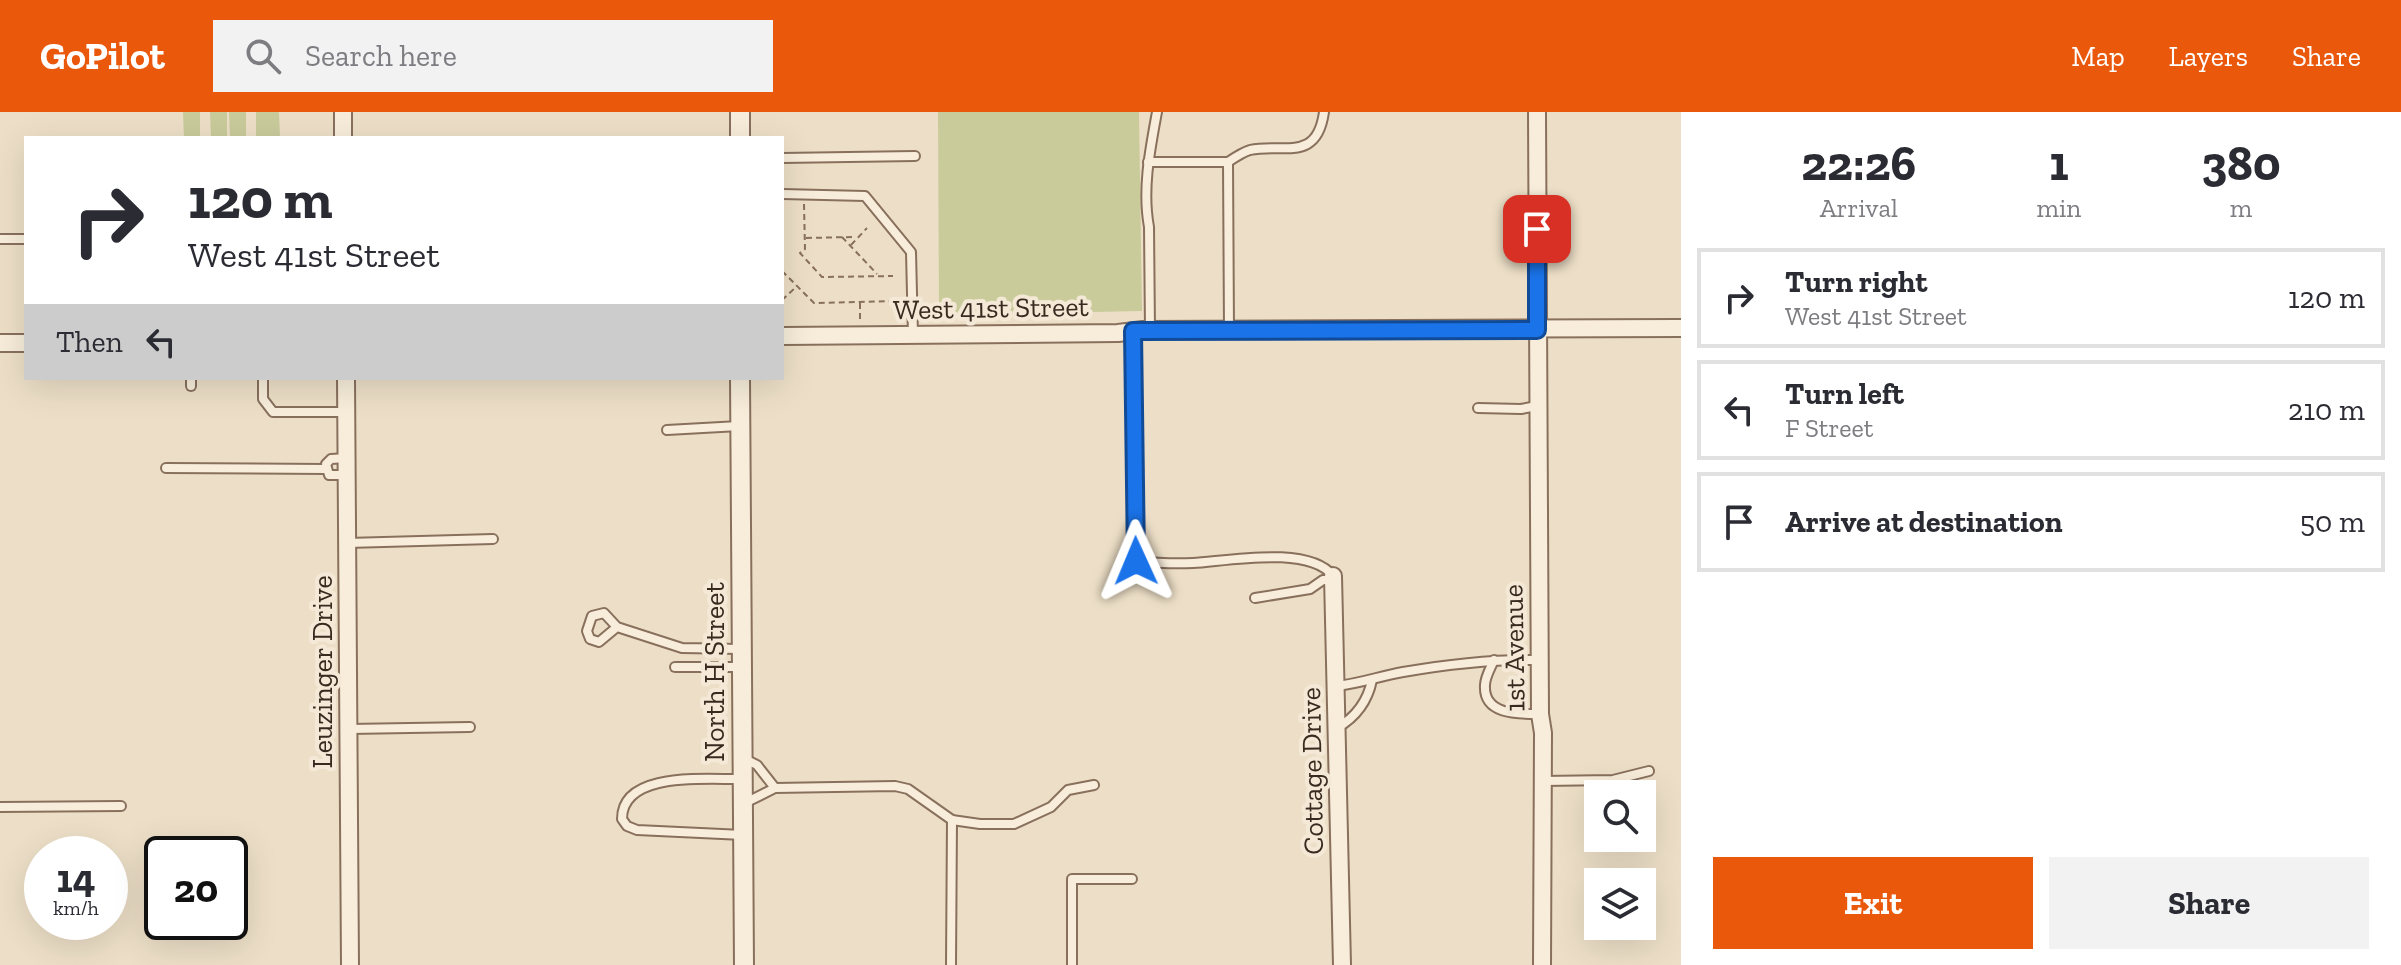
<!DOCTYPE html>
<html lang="en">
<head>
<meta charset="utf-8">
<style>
  body { margin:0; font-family:"Zilla Slab",serif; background:#f2f2f3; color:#2b2b33; height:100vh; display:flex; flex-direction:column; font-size:30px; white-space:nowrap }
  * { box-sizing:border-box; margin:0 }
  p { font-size:26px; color:#7c7c81 }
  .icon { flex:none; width:44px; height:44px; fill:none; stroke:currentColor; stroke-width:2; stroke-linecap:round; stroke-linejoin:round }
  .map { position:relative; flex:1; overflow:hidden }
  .sheet { display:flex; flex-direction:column; background:#fff; width:720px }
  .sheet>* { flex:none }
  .guide { position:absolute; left:24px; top:24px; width:760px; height:244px; border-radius:0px; box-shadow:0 8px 32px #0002; background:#fff; color:#2b2b33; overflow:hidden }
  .fabs { position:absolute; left:1584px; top:668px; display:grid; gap:16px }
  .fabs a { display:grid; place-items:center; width:72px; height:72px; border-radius:0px; background:#fff; box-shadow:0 8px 32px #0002; font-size:40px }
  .speed { position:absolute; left:24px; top:724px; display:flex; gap:16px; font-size:40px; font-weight:700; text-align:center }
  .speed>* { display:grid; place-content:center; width:104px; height:104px; border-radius:50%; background:#fff; box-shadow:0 8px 32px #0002; line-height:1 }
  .speed small { font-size:20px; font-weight:400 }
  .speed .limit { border:4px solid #111; border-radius:12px; background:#fff; color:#111 }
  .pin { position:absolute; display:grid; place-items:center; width:68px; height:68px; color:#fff; margin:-34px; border-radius:16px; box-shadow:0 4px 12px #0006 }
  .me { position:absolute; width:88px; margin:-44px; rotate:359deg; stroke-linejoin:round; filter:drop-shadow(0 0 6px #0008) }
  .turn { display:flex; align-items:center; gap:28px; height:168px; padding:0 32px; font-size:36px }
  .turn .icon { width:104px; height:104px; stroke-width:2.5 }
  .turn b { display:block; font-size:56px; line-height:68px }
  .then { display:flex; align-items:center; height:76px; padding:0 32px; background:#0003; gap:16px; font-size:30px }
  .eta { display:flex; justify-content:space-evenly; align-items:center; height:136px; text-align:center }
  .eta b { font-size:48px; font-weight:700; line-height:56px }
  .button { display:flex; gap:16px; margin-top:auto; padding:16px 32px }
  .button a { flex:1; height:92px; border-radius:0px; background:#ea580c; color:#fff; font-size:32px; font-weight:700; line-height:92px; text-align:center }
  .button a+a { background:#f2f2f3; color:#2b2b33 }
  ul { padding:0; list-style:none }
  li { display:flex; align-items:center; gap:24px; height:100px; margin:0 16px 12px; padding:0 16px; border:4px solid #e1e1e2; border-radius:0px }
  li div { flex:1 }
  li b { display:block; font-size:30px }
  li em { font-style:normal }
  header { display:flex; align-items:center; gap:48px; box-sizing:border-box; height:112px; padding:0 40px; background:#ea580c; color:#fff }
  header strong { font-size:38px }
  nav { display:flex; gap:44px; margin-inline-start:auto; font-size:28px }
  .search { width:560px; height:72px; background:#f2f2f3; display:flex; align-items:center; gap:20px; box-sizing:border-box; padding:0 28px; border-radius:0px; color:#7c7c81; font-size:30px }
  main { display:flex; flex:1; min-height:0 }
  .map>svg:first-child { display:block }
  .green { fill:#c9cb9b }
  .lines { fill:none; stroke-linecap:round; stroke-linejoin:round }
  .service-casing { stroke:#88705d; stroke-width:12 }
  .minor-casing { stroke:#88705d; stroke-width:20 }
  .tertiary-casing { stroke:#88705d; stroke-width:22 }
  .path { stroke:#88705d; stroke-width:2; stroke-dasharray:6 4; stroke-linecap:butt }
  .service { stroke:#f8edda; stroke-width:8 }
  .minor { stroke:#f8edda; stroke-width:16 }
  .tertiary { stroke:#f8edda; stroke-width:18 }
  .route-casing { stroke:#114b97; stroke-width:20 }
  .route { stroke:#1a73e8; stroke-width:14 }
  .labels { text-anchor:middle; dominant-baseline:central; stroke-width:8; stroke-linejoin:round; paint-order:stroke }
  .street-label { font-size:28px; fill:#392a20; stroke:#f4e9d6 }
</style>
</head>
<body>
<header>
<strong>GoPilot</strong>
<div class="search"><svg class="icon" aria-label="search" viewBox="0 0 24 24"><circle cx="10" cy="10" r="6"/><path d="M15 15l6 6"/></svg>Search here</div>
<nav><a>Map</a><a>Layers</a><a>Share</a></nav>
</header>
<main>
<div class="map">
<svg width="1681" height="853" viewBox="0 0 1681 853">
  <rect width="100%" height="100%" fill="#eddfc7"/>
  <g class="green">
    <path d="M 183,0 L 200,0 L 200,26 L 184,26 Z"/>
    <path d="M 210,0 L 227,0 L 227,26 L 211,26 Z"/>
    <path d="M 229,0 L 246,0 L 246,26 L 230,26 Z"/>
    <path d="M 256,0 L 279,0 L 280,26 L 256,26 Z"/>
    <path d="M 938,0 L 1139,0 L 1142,199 L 939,203 Z"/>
  </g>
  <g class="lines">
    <g class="service-casing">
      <g id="service">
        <path d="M 782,46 L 915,44"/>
        <path d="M 1148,50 L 1228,50"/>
        <path d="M 782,82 L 865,84 L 911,140 L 913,223"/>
        <path d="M 0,127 L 26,127"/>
        <path d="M 1229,217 L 1228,50 C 1234,46 1243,40 1250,38 C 1283,31 1317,51 1324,0"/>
        <path d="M 1150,218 L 1149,115 C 1142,77 1150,38 1157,0"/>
        <path d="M 1133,220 L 1136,449 C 1156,451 1173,452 1193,451 C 1227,449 1309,433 1333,464"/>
        <path d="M 191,266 L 191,274"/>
        <path d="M 263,266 L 263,287 L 273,300 L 346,300"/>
        <path d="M 1478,296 L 1521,297 L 1537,294"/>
        <path d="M 667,318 L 739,314"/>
        <path d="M 166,356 L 326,357"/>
        <path d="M 346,363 L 329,363 L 326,352 L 331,347 L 347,346"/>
        <path d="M 347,431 L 493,427"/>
        <path d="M 1255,486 L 1310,477 L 1323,468 L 1333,468"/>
        <path d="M 617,515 L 599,530 L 590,527 L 587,519 L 592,504 L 604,501 L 617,515 L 682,536 L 741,537"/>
        <path d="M 1494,548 C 1491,555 1485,565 1485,573 C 1483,603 1518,602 1539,602"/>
        <path d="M 675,555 L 741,555"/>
        <path d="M 1336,574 C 1359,572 1380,564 1403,560 C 1448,552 1494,547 1540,548"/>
        <path d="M 1337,616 C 1356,605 1368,588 1372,568"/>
        <path d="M 349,617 L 470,615"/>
        <path d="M 743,646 L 757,653 L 775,676 L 745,691"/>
        <path d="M 742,667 C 709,668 622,658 622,707 L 627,714 L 637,718 L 743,723"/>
        <path d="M 1543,669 L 1613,668 L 1649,659"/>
        <path d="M 775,676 L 895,674 L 908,677 L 952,708 L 980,712 L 1014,712 L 1051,695 L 1068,678 L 1094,673"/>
        <path d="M 0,695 L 121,694"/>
        <path d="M 951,853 L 952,708"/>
        <path d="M 1072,853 L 1072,767 L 1132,767"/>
      </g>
    </g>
    <g class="minor-casing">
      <g id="minor">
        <path d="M 343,0 L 343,26"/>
        <path d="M 1537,0 L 1540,602 L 1543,621 L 1542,853"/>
        <path d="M 782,224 L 1118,221 L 1143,218 L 1681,216"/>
        <path d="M 0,231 L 26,231"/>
        <path d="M 346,266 L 350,853"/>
        <path d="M 1333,464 L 1342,853"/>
      </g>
    </g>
    <g class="tertiary-casing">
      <g id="tertiary">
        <path d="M 740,0 L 740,26"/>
        <path d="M 740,266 L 744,853"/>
      </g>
    </g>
    <g class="path">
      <path d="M 804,92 L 805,137 L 800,141 L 822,165 L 893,164"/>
      <path d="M 842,125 L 877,162"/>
      <path d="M 806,126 L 852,125"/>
      <path d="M 851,133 L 867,116"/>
      <path d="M 782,159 L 814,191 L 900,189"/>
      <path d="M 782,188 L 796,175"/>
      <path d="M 860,191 L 860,209"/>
    </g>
    <use href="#service" class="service"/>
    <use href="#minor" class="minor"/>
    <use href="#tertiary" class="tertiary"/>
  </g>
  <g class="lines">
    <g class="route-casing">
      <path id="route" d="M 1136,449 L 1133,219 L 1537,218 L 1537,117"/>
    </g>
    <use href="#route" class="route"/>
  </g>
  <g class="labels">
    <g class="street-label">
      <text transform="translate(991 196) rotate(-1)">West 41st Street</text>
      <text transform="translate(1514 536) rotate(-91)">1st Avenue</text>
      <text transform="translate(322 560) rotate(-90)">Leuzinger Drive</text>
      <text transform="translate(714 560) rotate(-90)">North H Street</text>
      <text transform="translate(1312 659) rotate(-91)">Cottage Drive</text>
    </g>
  </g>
</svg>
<div class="fabs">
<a><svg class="icon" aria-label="search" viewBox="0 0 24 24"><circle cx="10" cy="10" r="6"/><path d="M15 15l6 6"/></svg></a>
<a><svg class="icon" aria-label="layers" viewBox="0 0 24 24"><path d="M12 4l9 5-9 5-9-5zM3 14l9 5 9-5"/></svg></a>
</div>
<div class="speed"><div>14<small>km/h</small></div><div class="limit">20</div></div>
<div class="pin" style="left:1537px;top:117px;background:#d93025"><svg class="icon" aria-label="arrive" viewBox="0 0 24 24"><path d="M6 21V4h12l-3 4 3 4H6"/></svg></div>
<svg class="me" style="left:1136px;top:449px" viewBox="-20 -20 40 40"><path d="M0-17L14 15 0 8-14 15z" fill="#1a73e8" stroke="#fff" stroke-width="4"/></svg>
<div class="guide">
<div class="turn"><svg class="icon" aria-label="right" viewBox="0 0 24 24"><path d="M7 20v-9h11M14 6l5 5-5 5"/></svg><div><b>120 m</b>West 41st Street</div></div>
<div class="then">Then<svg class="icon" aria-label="left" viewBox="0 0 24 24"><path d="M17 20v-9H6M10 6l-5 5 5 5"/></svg></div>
</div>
</div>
<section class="sheet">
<div class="eta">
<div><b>22:26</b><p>Arrival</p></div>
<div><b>1</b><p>min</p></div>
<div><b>380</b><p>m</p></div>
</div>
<ul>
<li><svg class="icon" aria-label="right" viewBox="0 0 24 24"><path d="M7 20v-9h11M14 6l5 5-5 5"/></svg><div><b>Turn right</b><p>West 41st Street</p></div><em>120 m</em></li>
<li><svg class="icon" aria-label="left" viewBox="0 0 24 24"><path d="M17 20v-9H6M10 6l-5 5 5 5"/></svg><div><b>Turn left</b><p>F Street</p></div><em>210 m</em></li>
<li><svg class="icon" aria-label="arrive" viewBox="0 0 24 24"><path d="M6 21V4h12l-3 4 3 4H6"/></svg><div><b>Arrive at destination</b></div><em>50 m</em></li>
</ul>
<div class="button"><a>Exit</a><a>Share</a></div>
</section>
</main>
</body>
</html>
